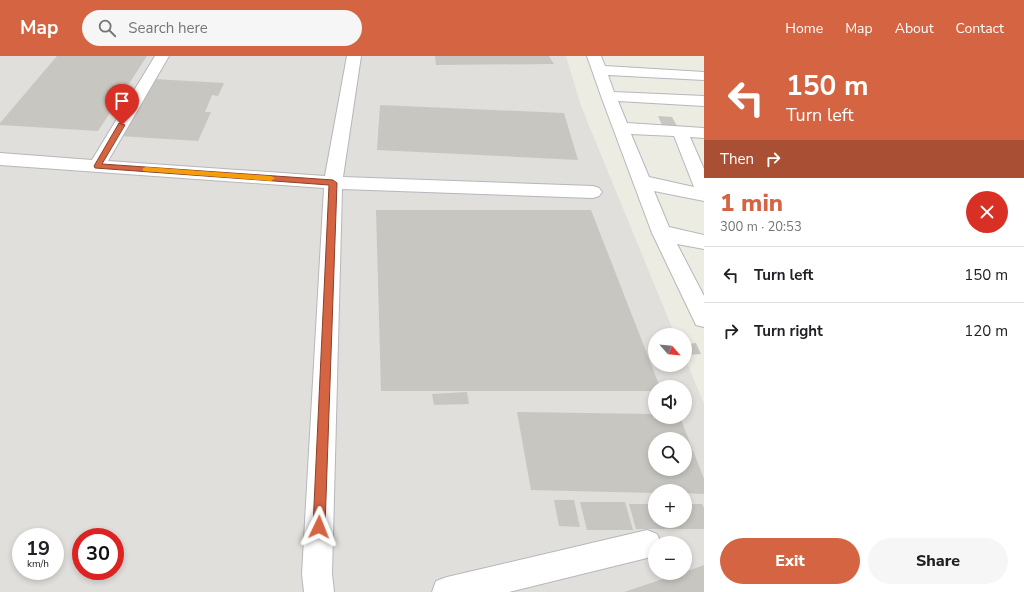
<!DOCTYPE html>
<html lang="en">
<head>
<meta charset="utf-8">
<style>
  body { margin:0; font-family:"Nunito Sans",sans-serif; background:#f6f6f6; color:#202124; height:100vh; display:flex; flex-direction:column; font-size:15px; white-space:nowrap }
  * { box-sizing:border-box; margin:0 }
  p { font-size:13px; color:#757577 }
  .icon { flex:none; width:22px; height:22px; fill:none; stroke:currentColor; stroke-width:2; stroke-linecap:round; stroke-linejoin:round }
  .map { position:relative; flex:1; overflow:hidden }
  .details { display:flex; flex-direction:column; background:#fff; width:320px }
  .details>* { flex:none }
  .top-card { background:#d46442; color:#fff; overflow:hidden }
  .needle { width:26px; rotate:117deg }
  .buttons { position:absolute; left:648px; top:272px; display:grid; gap:8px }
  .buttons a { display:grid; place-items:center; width:44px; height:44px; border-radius:50%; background:#fff; box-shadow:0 2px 6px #0003; font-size:20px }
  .speed { position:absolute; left:12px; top:472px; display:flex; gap:8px; font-size:20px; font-weight:700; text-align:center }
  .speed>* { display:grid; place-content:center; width:52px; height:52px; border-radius:50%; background:#fff; box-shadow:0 2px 6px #0003; line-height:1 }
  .speed small { font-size:10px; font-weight:400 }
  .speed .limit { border:6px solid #d22; background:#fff; color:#111 }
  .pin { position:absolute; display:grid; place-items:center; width:34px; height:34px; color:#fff; margin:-41px -17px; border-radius:50% 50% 50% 0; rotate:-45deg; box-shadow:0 0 4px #0007 }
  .pin .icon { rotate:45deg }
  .me { position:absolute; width:44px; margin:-22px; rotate:2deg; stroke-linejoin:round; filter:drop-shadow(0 0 3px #0008) }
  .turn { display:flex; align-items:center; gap:14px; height:84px; padding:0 16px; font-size:18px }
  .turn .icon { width:52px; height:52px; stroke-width:2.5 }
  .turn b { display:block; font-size:28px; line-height:34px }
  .then { display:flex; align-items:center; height:38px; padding:0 16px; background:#0003; gap:8px; font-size:15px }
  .round { display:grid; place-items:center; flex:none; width:42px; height:42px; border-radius:21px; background:#f6f6f6 }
  .head { display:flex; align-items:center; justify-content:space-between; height:68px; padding:0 16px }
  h1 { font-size:24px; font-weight:800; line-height:30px; color:#d46442 }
  .primary-button { display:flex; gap:8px; margin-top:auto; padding:8px 16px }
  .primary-button a { flex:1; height:46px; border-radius:24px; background:#d46442; color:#fff; font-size:16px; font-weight:800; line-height:46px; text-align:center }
  .primary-button a+a { background:#f6f6f6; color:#202124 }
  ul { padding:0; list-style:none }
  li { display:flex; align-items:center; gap:12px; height:56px; padding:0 16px; border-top:1px solid #e0e0e0 }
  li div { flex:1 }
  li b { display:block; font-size:15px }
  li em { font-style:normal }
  header { display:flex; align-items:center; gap:24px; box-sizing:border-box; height:56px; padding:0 20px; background:#d46442; color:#fff }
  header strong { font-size:19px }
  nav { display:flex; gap:22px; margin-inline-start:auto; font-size:14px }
  .search { width:280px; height:36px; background:#f6f6f6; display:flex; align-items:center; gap:10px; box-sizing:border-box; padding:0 14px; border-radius:22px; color:#757577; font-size:15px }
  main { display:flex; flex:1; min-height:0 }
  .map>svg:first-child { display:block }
  .industrial { fill:#e0dfdb; fill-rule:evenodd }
  .building { fill:#c8c6c0; fill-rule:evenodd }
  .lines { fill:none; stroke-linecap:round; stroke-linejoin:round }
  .minor-casing { stroke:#b6b7bc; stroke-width:2 }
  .minor { fill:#fff; fill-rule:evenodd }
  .route { fill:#d46442; stroke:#8a412b }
  .slow { fill:#f59e0b }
</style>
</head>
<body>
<header>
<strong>Map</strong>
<div class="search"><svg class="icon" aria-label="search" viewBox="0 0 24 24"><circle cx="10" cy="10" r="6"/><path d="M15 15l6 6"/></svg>Search here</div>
<nav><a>Home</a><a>Map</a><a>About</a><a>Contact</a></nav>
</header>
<main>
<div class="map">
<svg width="704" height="536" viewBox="0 0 704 536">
  <rect width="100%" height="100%" fill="#ecece3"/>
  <path class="industrial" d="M 0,0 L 566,0 L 581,50 L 675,279 L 655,279 L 655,309 L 685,309 L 685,302 L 704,348 L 704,536 L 0,536 ZM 655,331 L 685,331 L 685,361 L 655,361 ZM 655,383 L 685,383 L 685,413 L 655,413 ZM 655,435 L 685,435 L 685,465 L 655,465 ZM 21,481 L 55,481 L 55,515 L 21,515 ZM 81,481 L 115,481 L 115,515 L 81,515 ZM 655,487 L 685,487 L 685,517 L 655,517 Z"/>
  <g class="building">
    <path d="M 57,0 L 147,0 L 98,75 L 0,69 L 0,67 Z"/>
    <path d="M 435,0 L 549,0 L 554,8 L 436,9 Z"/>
    <path d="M 154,23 L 224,27 L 218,40 L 212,39 L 205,56 L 211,56 L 198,85 L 119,80 Z"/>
    <path d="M 380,49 L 564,57 L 578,104 L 377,94 Z"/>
    <path d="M 658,60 L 672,61 L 677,70 L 662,69 Z"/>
    <path d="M 376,154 L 591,154 L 660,331 L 655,331 L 655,335 L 381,335 Z"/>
    <path d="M 685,282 L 688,288 L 696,287 L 701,298 L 685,299 Z"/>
    <path d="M 467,336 L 469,348 L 434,349 L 432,338 Z"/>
    <path d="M 517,356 L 655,358 L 655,361 L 680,361 L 704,423 L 704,438 L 685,437 L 685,435 L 655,435 L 655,437 L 531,434 ZM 655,383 L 685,383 L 685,413 L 655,413 Z"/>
    <path d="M 554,444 L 574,444 L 580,471 L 559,470 Z"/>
    <path d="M 580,446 L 625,446 L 633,474 L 587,474 Z"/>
    <path d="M 629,448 L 655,448 L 655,465 L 685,465 L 685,448 L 702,448 L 704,452 L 704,473 L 636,473 Z"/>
    <path d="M 704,509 L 704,536 L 624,536 L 681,517 L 685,517 L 685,516 Z"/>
  </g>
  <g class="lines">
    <g class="minor-casing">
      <g id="minor">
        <path d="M 155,0 L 169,0 L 108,105 L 325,120 L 347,0 L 361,0 L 343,121 L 593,130 L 599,132 L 602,136 L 599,140 L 593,142 L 342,133 L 332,518 L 334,536 L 304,536 L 302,518 L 324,132 L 0,109 L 0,97 L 92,104 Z"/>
        <path d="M 587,0 L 601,0 L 605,10 L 704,16 L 704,24 L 608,19 L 614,36 L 704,40 L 704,50 L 618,45 L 627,67 L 704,72 L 704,82 L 690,81 L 704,113 L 704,145 L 654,135 L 669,171 L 704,179 L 704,193 L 677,188 L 704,240 L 704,271 L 696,269 L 652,177 L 601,40 ZM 631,78 L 674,80 L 694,131 L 649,121 Z"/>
        <path d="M 647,474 L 657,478 L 661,487 L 655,487 L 655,499 L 647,502 L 509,536 L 432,536 L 436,525 L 447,521 Z"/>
      </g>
    </g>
    <use href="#minor" class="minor"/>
  </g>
  <path class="route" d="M 119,67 L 125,69 L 102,108 L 333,124 L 337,127 L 325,471 L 323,475 L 319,477 L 315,475 L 313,471 L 329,129 L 95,112 L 94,110 Z"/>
  <path class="slow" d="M 146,111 L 271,120 L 275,122 L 271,125 L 143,115 L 143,112 Z"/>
</svg>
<div class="buttons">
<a><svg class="needle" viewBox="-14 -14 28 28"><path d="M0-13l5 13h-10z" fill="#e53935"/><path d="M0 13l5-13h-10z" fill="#757577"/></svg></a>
<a><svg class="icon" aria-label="sound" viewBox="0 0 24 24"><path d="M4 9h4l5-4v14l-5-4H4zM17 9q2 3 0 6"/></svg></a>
<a><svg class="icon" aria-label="search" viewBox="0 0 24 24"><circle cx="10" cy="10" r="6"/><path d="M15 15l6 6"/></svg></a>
<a>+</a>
<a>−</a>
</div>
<div class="speed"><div>19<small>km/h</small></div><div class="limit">30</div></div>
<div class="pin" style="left:122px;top:69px;background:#d93025"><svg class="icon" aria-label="arrive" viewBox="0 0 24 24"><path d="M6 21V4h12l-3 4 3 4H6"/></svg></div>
<svg class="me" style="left:319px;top:471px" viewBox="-20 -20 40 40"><path d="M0-17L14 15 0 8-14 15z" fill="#d46442" stroke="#fff" stroke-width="4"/></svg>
</div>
<section class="details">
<div class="top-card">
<div class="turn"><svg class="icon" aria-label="left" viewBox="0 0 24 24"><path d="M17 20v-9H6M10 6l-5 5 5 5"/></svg><div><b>150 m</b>Turn left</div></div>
<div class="then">Then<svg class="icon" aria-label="right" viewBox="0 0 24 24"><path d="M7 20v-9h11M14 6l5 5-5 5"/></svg></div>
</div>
<div class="head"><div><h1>1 min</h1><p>300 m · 20:53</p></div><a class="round" style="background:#d93025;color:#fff"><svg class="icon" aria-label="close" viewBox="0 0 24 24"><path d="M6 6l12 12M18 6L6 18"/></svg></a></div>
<ul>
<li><svg class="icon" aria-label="left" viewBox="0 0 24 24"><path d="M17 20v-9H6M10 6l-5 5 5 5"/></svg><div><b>Turn left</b></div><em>150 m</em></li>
<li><svg class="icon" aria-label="right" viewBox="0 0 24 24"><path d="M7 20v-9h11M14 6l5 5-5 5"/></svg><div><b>Turn right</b></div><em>120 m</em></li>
</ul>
<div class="primary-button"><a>Exit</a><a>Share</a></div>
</section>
</main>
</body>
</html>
